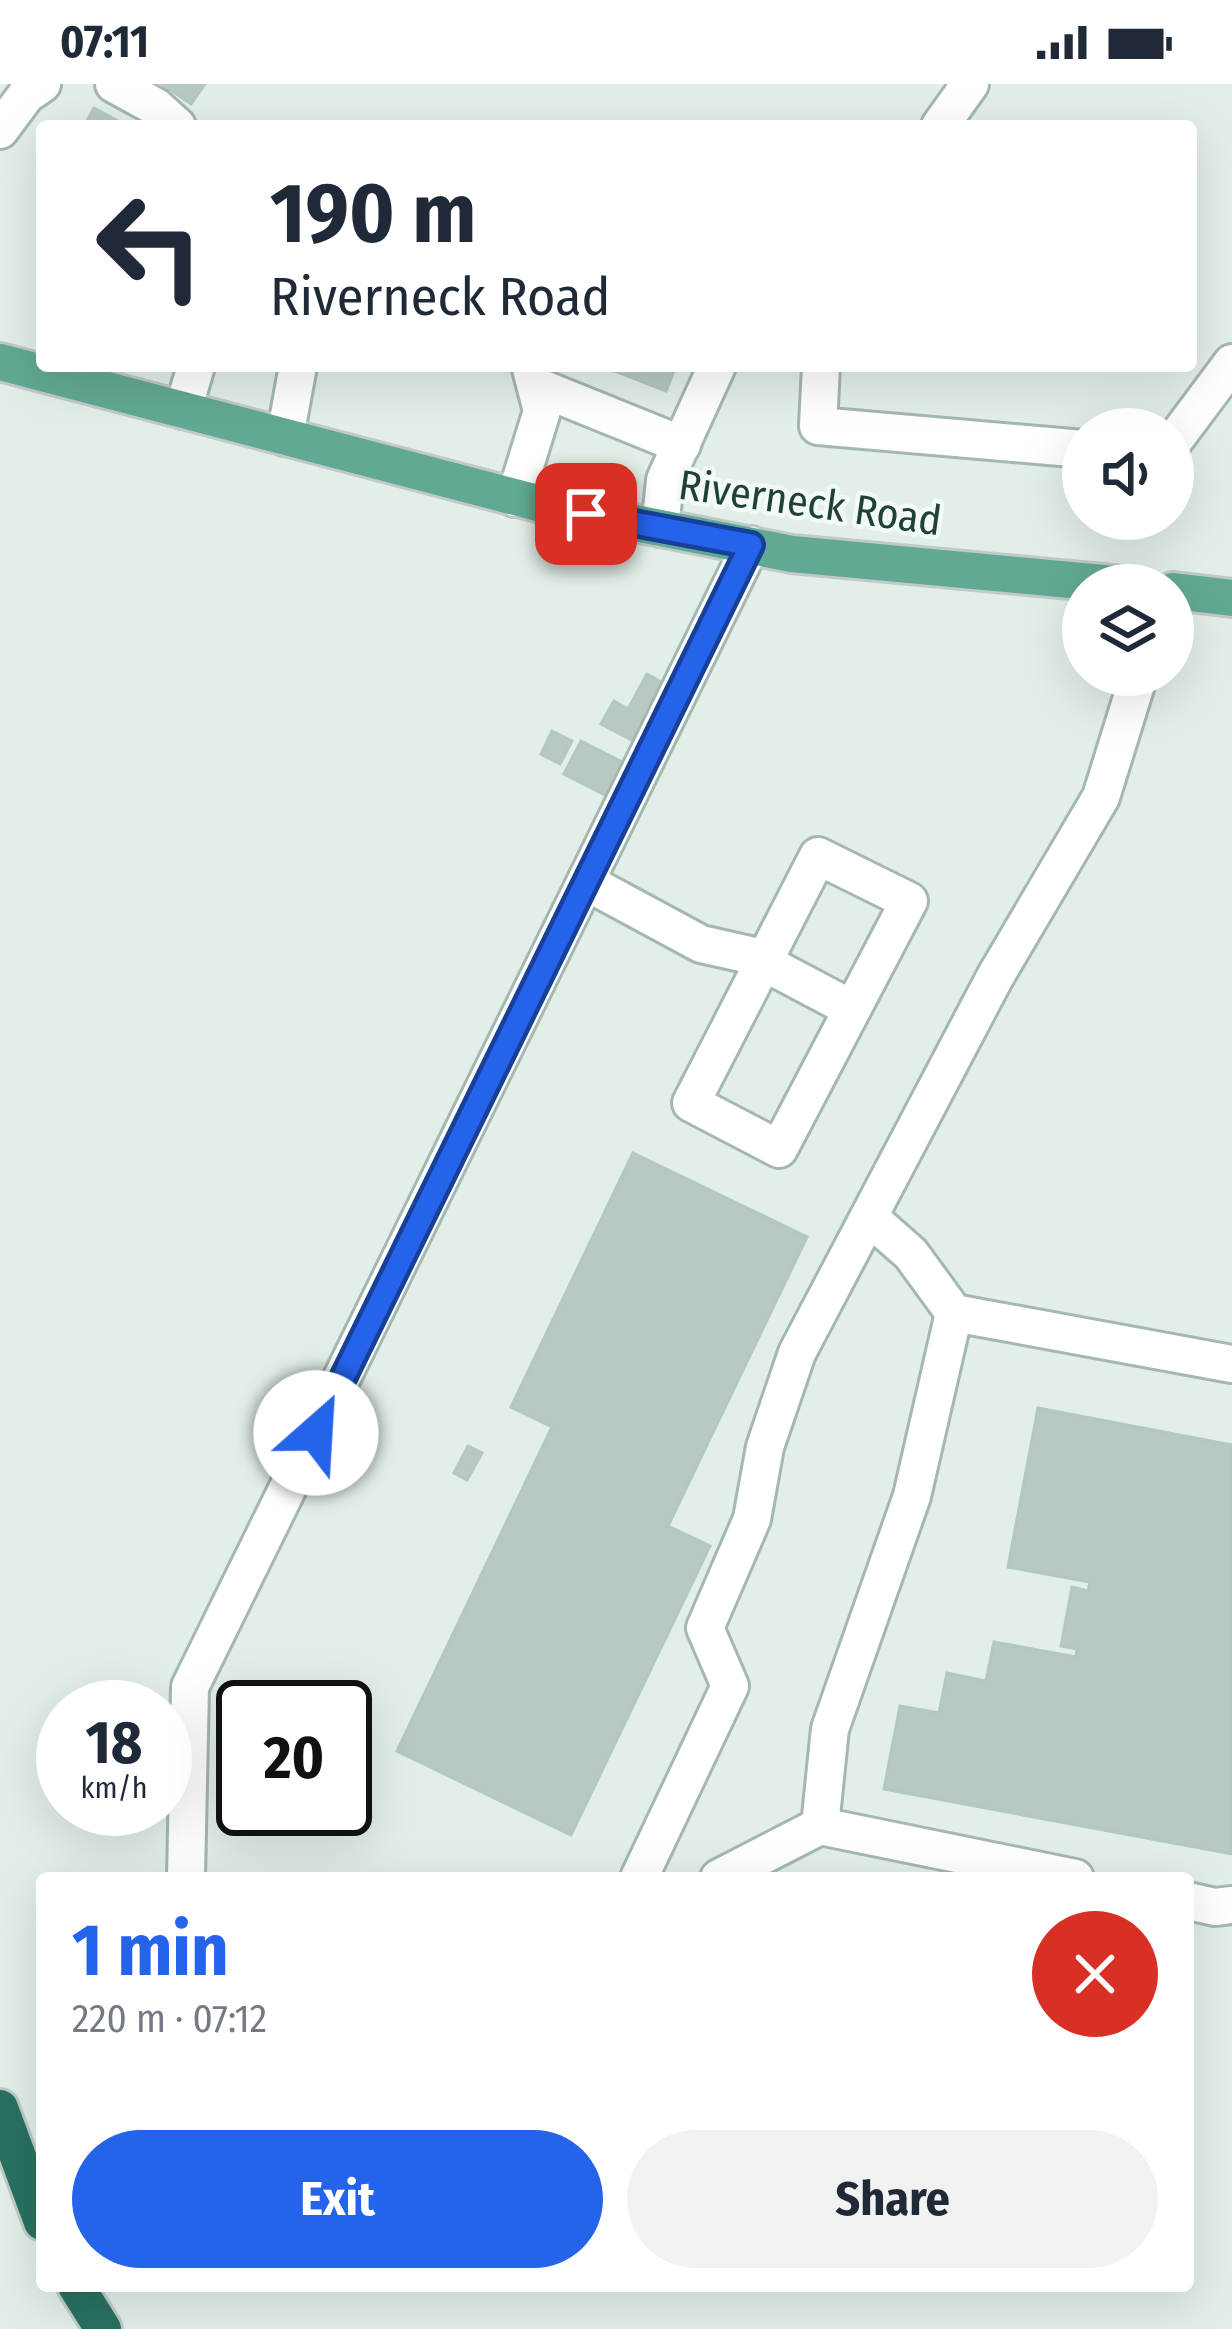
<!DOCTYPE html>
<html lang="en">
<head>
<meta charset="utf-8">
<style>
  body { margin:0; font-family:"Fira Sans Condensed",sans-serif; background:#f2f2f3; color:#1f2937; height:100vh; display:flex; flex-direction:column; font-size:45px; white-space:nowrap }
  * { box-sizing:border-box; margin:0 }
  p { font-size:39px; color:#747a83 }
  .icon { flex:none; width:66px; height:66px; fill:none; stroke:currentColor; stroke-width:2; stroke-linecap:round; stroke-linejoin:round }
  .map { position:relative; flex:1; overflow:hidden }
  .side { position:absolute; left:36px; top:1788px; width:1158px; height:420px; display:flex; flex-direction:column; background:#fff; border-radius:12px; box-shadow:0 12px 48px #0002 }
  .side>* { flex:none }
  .guide { position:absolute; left:36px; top:36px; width:1161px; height:252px; border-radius:12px; box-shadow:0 12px 48px #0002; background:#fff; color:#1f2937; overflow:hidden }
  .buttons { position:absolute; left:1062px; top:324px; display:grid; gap:24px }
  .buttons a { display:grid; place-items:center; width:132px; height:132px; border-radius:50%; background:#fff; box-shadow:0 12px 48px #0002; font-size:60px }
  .speed { position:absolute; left:36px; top:1596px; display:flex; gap:24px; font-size:60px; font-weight:700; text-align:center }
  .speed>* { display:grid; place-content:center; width:156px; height:156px; border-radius:50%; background:#fff; box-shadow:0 12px 48px #0002; line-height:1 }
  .speed small { font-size:30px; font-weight:400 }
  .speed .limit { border:6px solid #111; border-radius:18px; background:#fff; color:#111 }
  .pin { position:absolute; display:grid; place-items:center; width:102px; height:102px; color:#fff; margin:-51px; border-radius:24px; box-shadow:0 6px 18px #0006 }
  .me { position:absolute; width:132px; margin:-66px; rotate:26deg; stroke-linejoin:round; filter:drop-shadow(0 0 9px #0008) }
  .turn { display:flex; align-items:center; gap:42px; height:252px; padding:0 36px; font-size:54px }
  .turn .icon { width:156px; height:156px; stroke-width:2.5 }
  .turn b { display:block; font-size:84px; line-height:102px }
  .round { display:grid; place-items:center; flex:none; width:126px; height:126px; border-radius:63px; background:#f2f2f3 }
  .headline { display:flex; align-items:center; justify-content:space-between; height:204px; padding:0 36px }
  h1 { font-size:72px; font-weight:700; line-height:90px; color:#2563eb }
  .button { display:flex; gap:24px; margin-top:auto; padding:24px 36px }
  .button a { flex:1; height:138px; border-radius:72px; background:#2563eb; color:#fff; font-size:48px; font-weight:700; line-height:138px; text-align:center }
  .button a+a { background:#f2f2f3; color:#1f2937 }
  .status { display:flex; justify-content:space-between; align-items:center; height:84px; padding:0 60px; background:#fff; direction:ltr }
  .status svg { height:33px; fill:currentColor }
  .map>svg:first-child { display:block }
  .building { fill:#b7c9c1; stroke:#b3c8bf; stroke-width:3 }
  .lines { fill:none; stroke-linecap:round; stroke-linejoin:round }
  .minor-casing { stroke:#a4b7b0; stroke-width:42 }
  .major-casing { stroke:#c1cac7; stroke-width:42 }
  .highway-casing { stroke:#c1cac7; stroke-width:42 }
  .minor { stroke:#fff; stroke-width:36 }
  .major { stroke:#61a995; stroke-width:36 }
  .highway { stroke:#287161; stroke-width:36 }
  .route-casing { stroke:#184099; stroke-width:30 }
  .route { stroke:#2563eb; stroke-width:21 }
  .labels { text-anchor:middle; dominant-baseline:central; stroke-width:9; stroke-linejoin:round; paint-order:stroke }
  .street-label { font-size:42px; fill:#204138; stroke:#f3faf6 }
</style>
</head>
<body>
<div class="status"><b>07:11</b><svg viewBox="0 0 49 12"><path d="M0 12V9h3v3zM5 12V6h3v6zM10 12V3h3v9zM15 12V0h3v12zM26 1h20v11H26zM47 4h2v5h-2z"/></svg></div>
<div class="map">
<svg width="1232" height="2245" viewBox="0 0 1232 2245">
  <rect width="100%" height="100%" fill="#e2eee8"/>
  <g class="building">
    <path d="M 162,0 L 205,0 L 191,20 Z"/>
    <path d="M 94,24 L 125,41 L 125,42 L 84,42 Z"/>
    <path d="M 602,282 L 676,282 L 666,307 Z"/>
    <path d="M 647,590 L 672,604 L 641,661 L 601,640 L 614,617 L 628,625 Z"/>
    <path d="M 552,647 L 572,657 L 560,680 L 541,670 Z"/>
    <path d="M 581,657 L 630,682 L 613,715 L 564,690 Z"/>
    <path d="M 633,1069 L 807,1153 L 668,1442 L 710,1462 L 571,1751 L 397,1667 L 552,1343 L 511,1323 Z"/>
    <path d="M 1038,1324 L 1232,1361 L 1232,1770 L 884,1705 L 900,1622 L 939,1629 L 947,1589 L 986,1597 L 994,1558 L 1076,1573 L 1077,1565 L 1061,1562 L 1072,1503 L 1088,1507 L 1090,1498 L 1008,1483 Z"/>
    <path d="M 468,1362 L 482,1369 L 467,1396 L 454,1389 Z"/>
  </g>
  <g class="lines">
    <g class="minor-casing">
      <g id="minor">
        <path d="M 114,0 L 156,23 L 177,42"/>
        <path d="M 940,42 L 970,0"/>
        <path d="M 0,46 L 26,11 L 42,0"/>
        <path d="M 821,282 L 818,342 L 1083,365"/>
        <path d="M 536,302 L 682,361"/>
        <path d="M 183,326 L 196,282"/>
        <path d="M 285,353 L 298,282"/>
        <path d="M 1173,358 L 1232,279"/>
        <path d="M 515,414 L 542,327 L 531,285"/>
        <path d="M 660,444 L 665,396 L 717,282"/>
        <path d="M 818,772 L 909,817 L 779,1065 L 691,1019 Z"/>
        <path d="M 588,799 L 701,860 L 750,871 L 852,925"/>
        <path d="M 869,1133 L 911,1170 L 954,1229 L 1232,1280"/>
        <path d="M 820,1742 L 830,1645 L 912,1412 L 954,1229"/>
        <path d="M 186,1794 L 190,1603 L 751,461"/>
        <path d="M 639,1794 L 730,1602 L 705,1544 L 752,1435 L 765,1363 L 797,1269 L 995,893 L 1101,713 L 1139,591"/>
        <path d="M 719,1794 L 820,1742 L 1075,1794"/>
        <path d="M 1188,1817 L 1215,1823 L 1232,1821"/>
      </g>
    </g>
    <g class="major-casing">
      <g id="major">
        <path d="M 0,278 L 549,422 L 792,470 L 1124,501"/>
        <path d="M 1173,507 L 1232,514"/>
      </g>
    </g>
    <g class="highway-casing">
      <g id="highway">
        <path d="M 0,2024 L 42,2138"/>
        <path d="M 76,2202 L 103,2245"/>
      </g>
    </g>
    <use href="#minor" class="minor"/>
    <use href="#major" class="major"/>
    <use href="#highway" class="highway"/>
  </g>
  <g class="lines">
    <g class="route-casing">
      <path id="route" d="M 316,1349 L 751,461 L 586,430"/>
    </g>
    <use href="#route" class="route"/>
  </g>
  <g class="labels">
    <g class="street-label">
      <text transform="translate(810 419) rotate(8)">Riverneck Road</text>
    </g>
  </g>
</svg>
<div class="buttons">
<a><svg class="icon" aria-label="sound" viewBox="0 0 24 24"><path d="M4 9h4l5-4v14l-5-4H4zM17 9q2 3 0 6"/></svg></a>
<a><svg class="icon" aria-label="layers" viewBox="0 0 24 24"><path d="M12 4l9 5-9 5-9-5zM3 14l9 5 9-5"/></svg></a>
</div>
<div class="speed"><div>18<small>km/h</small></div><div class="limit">20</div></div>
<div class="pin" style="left:586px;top:430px;background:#d93025"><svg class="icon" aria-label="arrive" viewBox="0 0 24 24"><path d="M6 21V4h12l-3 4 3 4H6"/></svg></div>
<svg class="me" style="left:316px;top:1349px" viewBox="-20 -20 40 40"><circle r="19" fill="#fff"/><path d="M0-13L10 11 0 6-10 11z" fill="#2563eb"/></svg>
<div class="guide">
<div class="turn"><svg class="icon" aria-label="left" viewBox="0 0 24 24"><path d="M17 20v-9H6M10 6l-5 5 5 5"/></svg><div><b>190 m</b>Riverneck Road</div></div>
</div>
<section class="side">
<div class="headline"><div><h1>1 min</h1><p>220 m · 07:12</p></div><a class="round" style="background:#d93025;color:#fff"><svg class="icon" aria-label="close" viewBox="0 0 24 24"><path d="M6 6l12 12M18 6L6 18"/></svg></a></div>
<div class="button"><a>Exit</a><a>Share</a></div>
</section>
</div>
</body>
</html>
